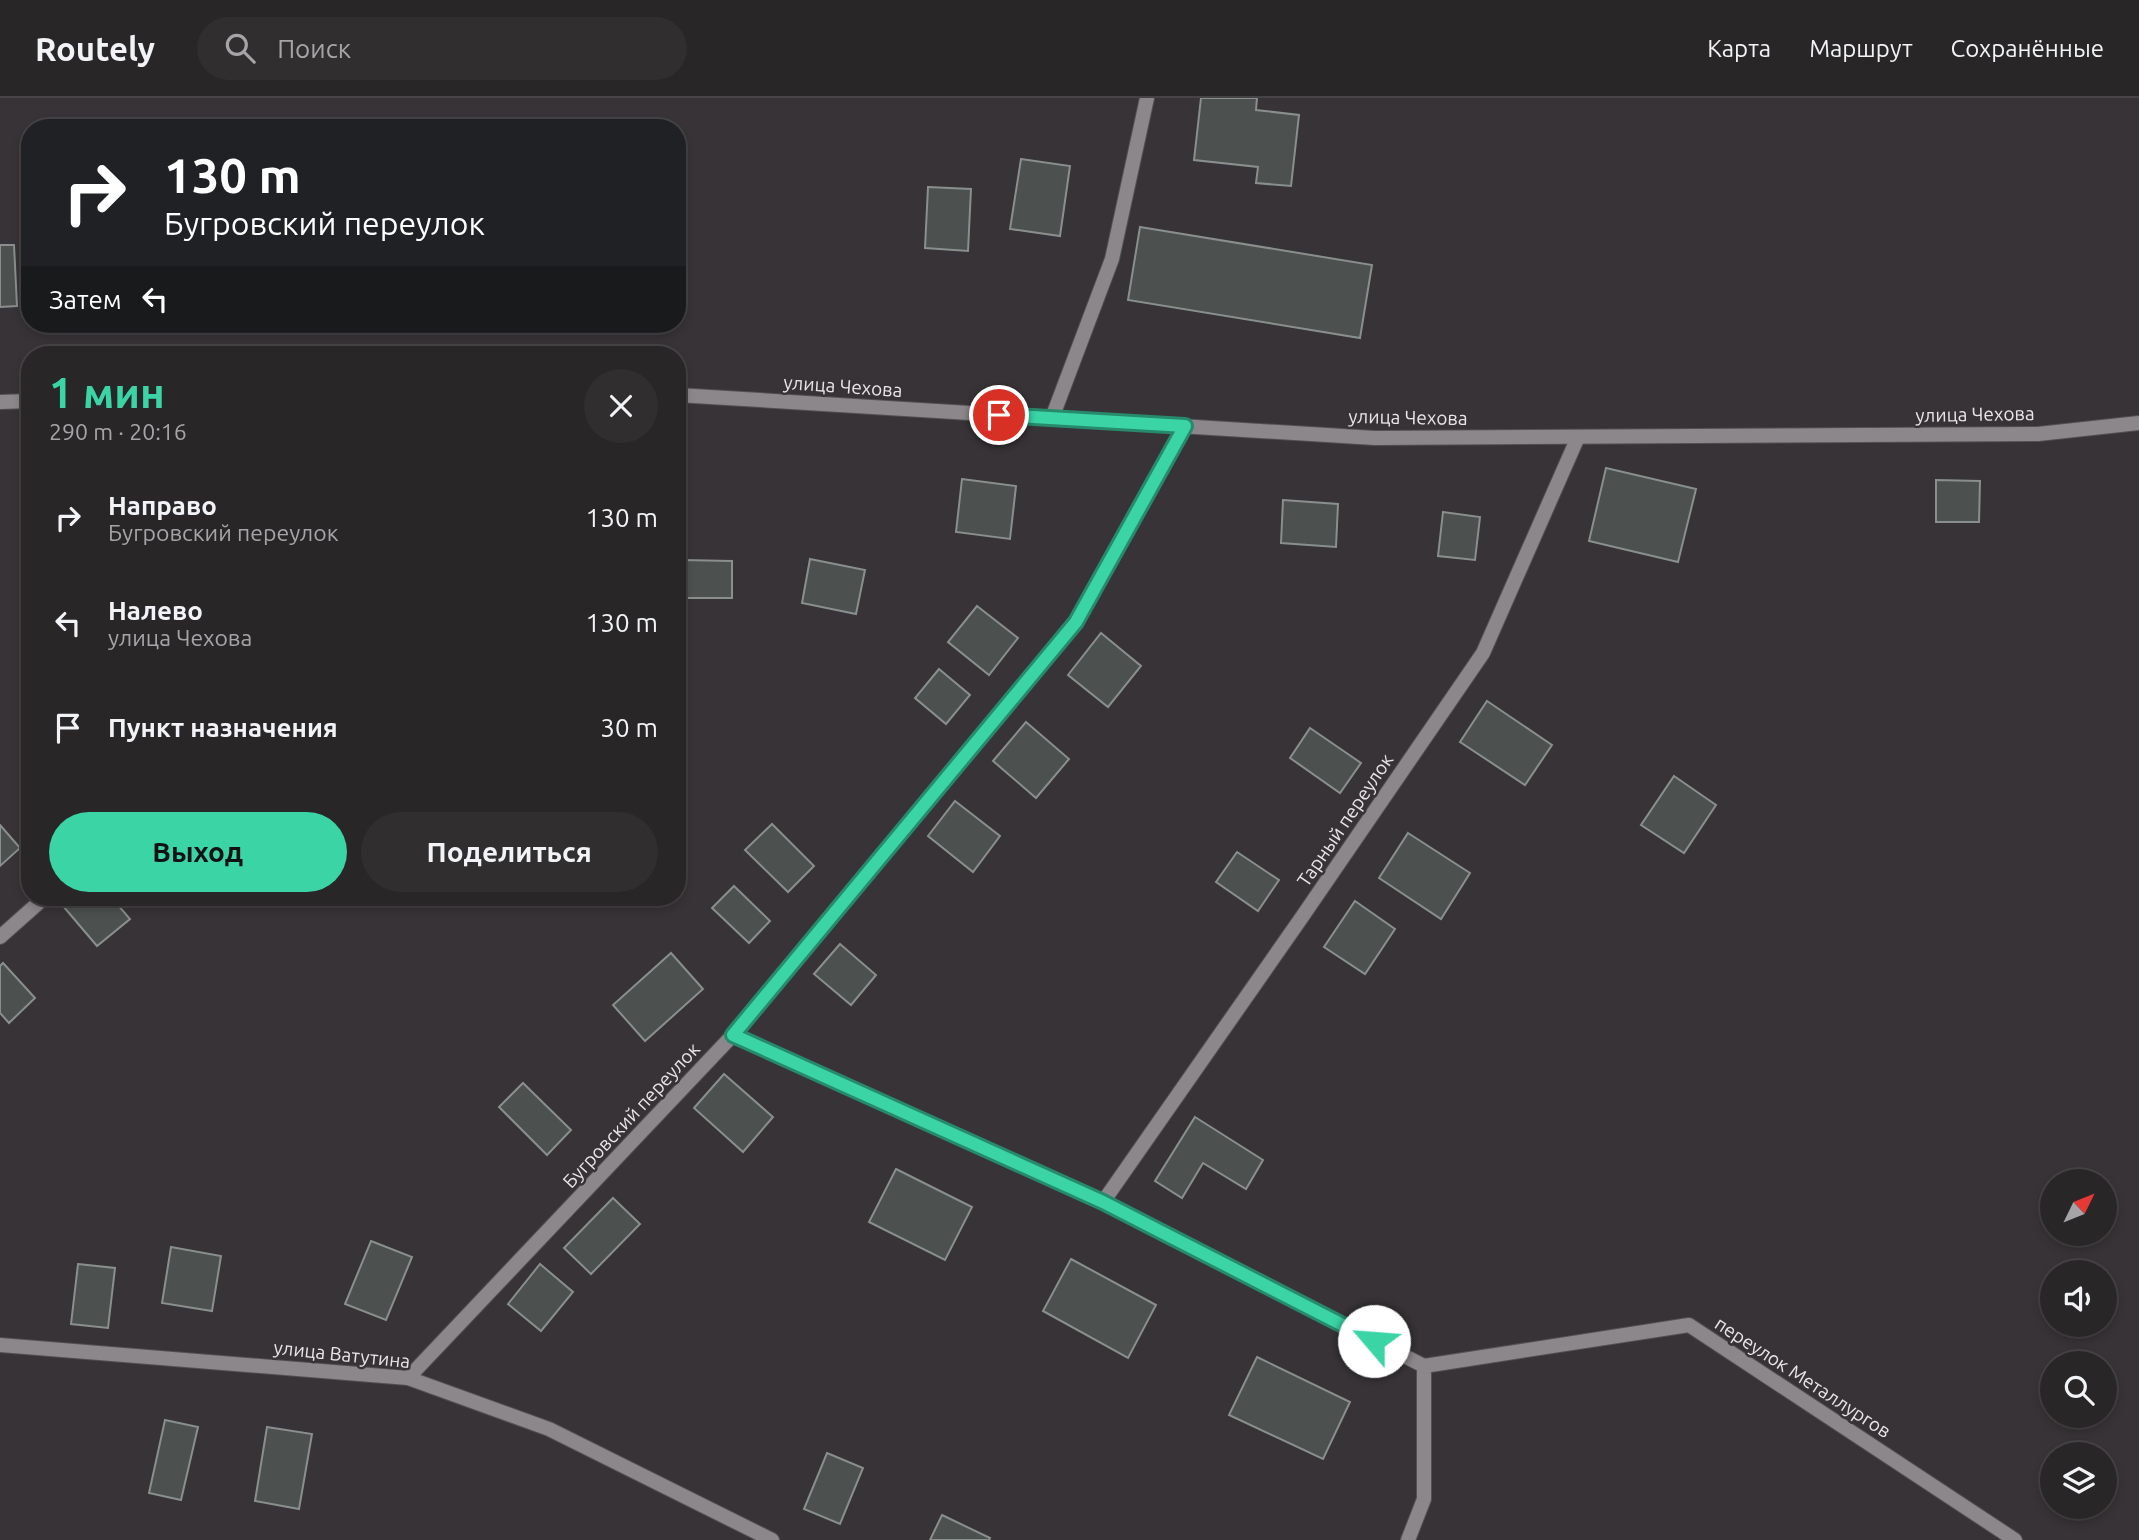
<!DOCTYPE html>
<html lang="ru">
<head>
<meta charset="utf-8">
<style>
  body { margin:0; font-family:Ubuntu,sans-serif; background:#312e30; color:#f1f3f6; height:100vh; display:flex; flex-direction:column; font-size:26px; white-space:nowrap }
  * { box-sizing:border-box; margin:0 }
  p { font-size:23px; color:#a5a5a8 }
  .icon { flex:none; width:38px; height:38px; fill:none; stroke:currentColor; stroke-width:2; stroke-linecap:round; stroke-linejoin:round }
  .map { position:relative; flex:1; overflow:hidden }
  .details { position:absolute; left:21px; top:248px; width:665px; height:560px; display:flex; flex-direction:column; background:#292628; border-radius:28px; box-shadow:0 4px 10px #0003,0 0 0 2px #454345 }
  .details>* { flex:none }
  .guide { position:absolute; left:21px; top:21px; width:665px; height:214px; border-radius:28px; box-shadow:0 4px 10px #0003,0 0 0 2px #454345; background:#202124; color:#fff; overflow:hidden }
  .needle { width:46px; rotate:47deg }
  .fabs { position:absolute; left:2040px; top:1071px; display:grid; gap:14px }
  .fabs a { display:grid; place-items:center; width:77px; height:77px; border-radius:50%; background:#292628; box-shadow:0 4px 10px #0003,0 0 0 2px #454345; font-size:35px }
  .pin { position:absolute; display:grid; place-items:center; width:60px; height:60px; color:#fff; margin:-30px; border:4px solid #fff; border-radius:50%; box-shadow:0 2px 7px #0007 }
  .me { position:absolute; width:77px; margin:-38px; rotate:297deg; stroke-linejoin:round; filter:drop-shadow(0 0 5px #0008) }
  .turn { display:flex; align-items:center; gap:24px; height:147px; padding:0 28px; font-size:32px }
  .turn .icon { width:91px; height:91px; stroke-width:2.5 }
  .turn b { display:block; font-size:49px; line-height:60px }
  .then { display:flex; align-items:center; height:66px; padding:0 28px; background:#0003; gap:14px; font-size:26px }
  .round { display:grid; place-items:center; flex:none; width:74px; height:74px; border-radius:37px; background:#312e30 }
  .summary { display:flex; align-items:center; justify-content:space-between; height:119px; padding:0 28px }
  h1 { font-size:42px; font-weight:600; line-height:52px; color:#3ad4a5 }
  .action { display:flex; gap:14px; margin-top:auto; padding:14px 28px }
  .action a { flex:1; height:80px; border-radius:42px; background:#3ad4a5; color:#111; font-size:28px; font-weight:600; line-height:80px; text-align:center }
  .action a+a { background:#312e30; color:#f1f3f6 }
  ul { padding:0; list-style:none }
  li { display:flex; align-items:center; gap:21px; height:105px; padding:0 28px }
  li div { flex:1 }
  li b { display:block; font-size:26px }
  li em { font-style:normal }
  header { display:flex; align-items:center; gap:42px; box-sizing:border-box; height:98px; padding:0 35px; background:#292628; border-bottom:2px solid #454345 }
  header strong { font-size:33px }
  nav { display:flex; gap:38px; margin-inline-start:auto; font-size:24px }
  .search { width:490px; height:63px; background:#312e30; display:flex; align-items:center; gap:18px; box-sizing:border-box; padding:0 24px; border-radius:38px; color:#a5a5a8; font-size:26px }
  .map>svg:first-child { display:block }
  .building { fill:#4c514f; stroke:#898f8c; stroke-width:2 }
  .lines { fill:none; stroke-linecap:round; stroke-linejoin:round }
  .service-casing { stroke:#535052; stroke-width:16 }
  .minor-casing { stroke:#535052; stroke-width:16 }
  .service { stroke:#8b878a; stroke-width:14 }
  .minor { stroke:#8b878a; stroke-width:14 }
  .route-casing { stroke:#268a6b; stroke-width:18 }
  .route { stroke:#3ad4a5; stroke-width:12 }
  .labels { text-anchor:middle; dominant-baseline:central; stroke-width:5; stroke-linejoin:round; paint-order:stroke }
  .street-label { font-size:19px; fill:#e8e5e7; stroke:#373336 }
</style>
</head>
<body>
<header>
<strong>Routely</strong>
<div class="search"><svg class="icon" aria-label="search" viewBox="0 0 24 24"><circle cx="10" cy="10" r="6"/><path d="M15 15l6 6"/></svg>Поиск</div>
<nav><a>Карта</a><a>Маршрут</a><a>Сохранённые</a></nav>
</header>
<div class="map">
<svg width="2139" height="1442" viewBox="0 0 2139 1442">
  <rect width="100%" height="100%" fill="#373336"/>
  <g class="building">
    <path d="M 1201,0 L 1257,0 L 1256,12 L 1299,17 L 1291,88 L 1256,85 L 1258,69 L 1194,62 Z"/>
    <path d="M 1021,61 L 1070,68 L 1060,138 L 1010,131 Z"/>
    <path d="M 928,89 L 971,91 L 968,153 L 925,150 Z"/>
    <path d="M 1140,129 L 1372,167 L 1360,240 L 1128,202 Z"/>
    <path d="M 0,147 L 14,147 L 17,208 L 0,209 Z"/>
    <path d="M 1606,370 L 1696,391 L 1678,464 L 1589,443 Z"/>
    <path d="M 962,381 L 1016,388 L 1010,441 L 956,434 Z"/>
    <path d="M 1936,382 L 1980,383 L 1979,424 L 1936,424 Z"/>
    <path d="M 1283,402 L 1338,406 L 1336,449 L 1281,445 Z"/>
    <path d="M 1443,414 L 1480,419 L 1475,462 L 1438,458 Z"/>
    <path d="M 810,461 L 865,472 L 856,516 L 802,505 Z"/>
    <path d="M 682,462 L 732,463 L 732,500 L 683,500 Z"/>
    <path d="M 977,508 L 1018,540 L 989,577 L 948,544 Z"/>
    <path d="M 1101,535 L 1141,568 L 1108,609 L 1068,577 Z"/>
    <path d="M 939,571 L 970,597 L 946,626 L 915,600 Z"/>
    <path d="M 1487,603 L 1552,647 L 1525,687 L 1460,644 Z"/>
    <path d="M 1026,624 L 1069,661 L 1036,700 L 993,663 Z"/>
    <path d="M 1310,630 L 1361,665 L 1340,695 L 1290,660 Z"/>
    <path d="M 1674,678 L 1716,707 L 1684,755 L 1641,727 Z"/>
    <path d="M 955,703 L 1000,738 L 973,774 L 928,738 Z"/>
    <path d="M 772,726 L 814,768 L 788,794 L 745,752 Z"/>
    <path d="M 0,727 L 20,750 L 0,768 Z"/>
    <path d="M 1408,735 L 1470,775 L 1441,821 L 1379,780 Z"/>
    <path d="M 1237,754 L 1279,782 L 1258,813 L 1216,784 Z"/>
    <path d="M 734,788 L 770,823 L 749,845 L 712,810 Z"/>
    <path d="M 72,800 L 112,800 L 130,821 L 97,848 L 63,808 Z"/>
    <path d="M 1355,803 L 1395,831 L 1365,876 L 1324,849 Z"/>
    <path d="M 840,846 L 876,877 L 851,907 L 814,876 Z"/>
    <path d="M 671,855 L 703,891 L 645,943 L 613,907 Z"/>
    <path d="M 3,865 L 35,900 L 9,925 L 0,915 L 0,868 Z"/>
    <path d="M 724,976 L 773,1019 L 743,1054 L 694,1010 Z"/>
    <path d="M 523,985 L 571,1032 L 547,1057 L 499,1009 Z"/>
    <path d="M 1195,1019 L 1263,1062 L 1246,1091 L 1203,1065 L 1182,1100 L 1155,1083 Z"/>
    <path d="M 896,1071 L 972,1109 L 945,1162 L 869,1124 Z"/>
    <path d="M 613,1100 L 640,1126 L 591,1176 L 564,1150 Z"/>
    <path d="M 371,1143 L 412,1159 L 386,1222 L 345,1206 Z"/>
    <path d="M 171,1149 L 221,1158 L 212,1213 L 162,1205 Z"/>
    <path d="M 1071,1161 L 1156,1207 L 1128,1260 L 1043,1213 Z"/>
    <path d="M 78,1166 L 115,1170 L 108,1230 L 71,1226 Z"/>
    <path d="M 540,1166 L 573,1194 L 541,1233 L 508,1206 Z"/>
    <path d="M 1257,1259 L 1350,1304 L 1323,1361 L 1229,1317 Z"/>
    <path d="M 165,1322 L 198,1329 L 181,1402 L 149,1395 Z"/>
    <path d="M 267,1329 L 312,1336 L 299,1411 L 255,1403 Z"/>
    <path d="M 827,1355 L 863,1370 L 840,1426 L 804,1411 Z"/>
    <path d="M 942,1417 L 990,1440 L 989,1442 L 930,1442 Z"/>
  </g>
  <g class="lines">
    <g class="service-casing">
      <path id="service" d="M 1052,320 L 1112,161 L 1147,0"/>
    </g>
    <g class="minor-casing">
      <g id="minor">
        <path d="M 677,297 L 1375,340 L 2038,336 L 2139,325"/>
        <path d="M 0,304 L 30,303"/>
        <path d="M 0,839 L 44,800"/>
        <path d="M 733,937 L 1103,1104 L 1424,1268 L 1424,1401 L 1408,1442"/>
        <path d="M 1103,1104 L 1302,819 L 1483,555 L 1578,339"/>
        <path d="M 0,1247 L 408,1280 L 549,1331 L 772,1442"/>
        <path d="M 1424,1268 L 1689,1227 L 2015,1442"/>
        <path d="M 408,1280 L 733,937 L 1076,524 L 1185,328"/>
      </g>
    </g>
    <use href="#service" class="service"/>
    <use href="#minor" class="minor"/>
  </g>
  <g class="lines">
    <g class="route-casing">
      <path id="route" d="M 999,317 L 1185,328 L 1076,524 L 733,937 L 1103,1104 L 1374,1243"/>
    </g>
    <use href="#route" class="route"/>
  </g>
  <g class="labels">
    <g class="street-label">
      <text transform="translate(843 288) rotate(4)">улица Чехова</text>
      <text transform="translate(1975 316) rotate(-1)">улица Чехова</text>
      <text transform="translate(1408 319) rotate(1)">улица Чехова</text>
      <text transform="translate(1345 722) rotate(-56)">Тарный переулок</text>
      <text transform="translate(631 1017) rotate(-47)">Бугровский переулок</text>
      <text transform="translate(342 1256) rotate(6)">улица Ватутина</text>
      <text transform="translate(1803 1279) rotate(33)">переулок Металлургов</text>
    </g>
  </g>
</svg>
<div class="fabs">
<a><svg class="needle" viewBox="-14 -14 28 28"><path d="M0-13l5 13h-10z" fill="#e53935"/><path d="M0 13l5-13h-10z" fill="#a5a5a8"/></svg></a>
<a><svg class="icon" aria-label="sound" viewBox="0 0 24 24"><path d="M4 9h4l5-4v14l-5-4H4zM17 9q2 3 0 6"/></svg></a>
<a><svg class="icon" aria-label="search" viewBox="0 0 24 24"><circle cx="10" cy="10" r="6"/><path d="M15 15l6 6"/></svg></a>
<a><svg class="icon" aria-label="layers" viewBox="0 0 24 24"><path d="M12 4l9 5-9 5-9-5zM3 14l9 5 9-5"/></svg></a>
</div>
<div class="pin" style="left:999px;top:317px;background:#d93025"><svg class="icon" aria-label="arrive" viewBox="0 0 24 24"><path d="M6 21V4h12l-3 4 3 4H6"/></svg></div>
<svg class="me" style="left:1374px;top:1243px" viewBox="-20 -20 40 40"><circle r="19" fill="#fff"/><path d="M0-13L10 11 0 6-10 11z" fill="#3ad4a5"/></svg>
<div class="guide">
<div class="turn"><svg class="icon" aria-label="right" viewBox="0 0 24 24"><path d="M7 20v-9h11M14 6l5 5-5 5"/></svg><div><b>130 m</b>Бугровский переулок</div></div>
<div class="then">Затем<svg class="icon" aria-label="left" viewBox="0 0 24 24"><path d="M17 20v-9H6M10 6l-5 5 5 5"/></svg></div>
</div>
<section class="details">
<div class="summary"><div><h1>1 мин</h1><p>290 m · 20:16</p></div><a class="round"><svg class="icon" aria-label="close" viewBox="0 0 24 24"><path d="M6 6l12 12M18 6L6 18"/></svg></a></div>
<ul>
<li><svg class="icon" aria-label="right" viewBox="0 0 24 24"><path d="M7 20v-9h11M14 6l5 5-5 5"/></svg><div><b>Направо</b><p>Бугровский переулок</p></div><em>130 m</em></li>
<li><svg class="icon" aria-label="left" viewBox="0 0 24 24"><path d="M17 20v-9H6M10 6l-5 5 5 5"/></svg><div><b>Налево</b><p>улица Чехова</p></div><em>130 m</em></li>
<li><svg class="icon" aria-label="arrive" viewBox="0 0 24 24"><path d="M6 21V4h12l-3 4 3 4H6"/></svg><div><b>Пункт назначения</b></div><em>30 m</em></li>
</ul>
<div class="action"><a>Выход</a><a>Поделиться</a></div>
</section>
</div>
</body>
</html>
